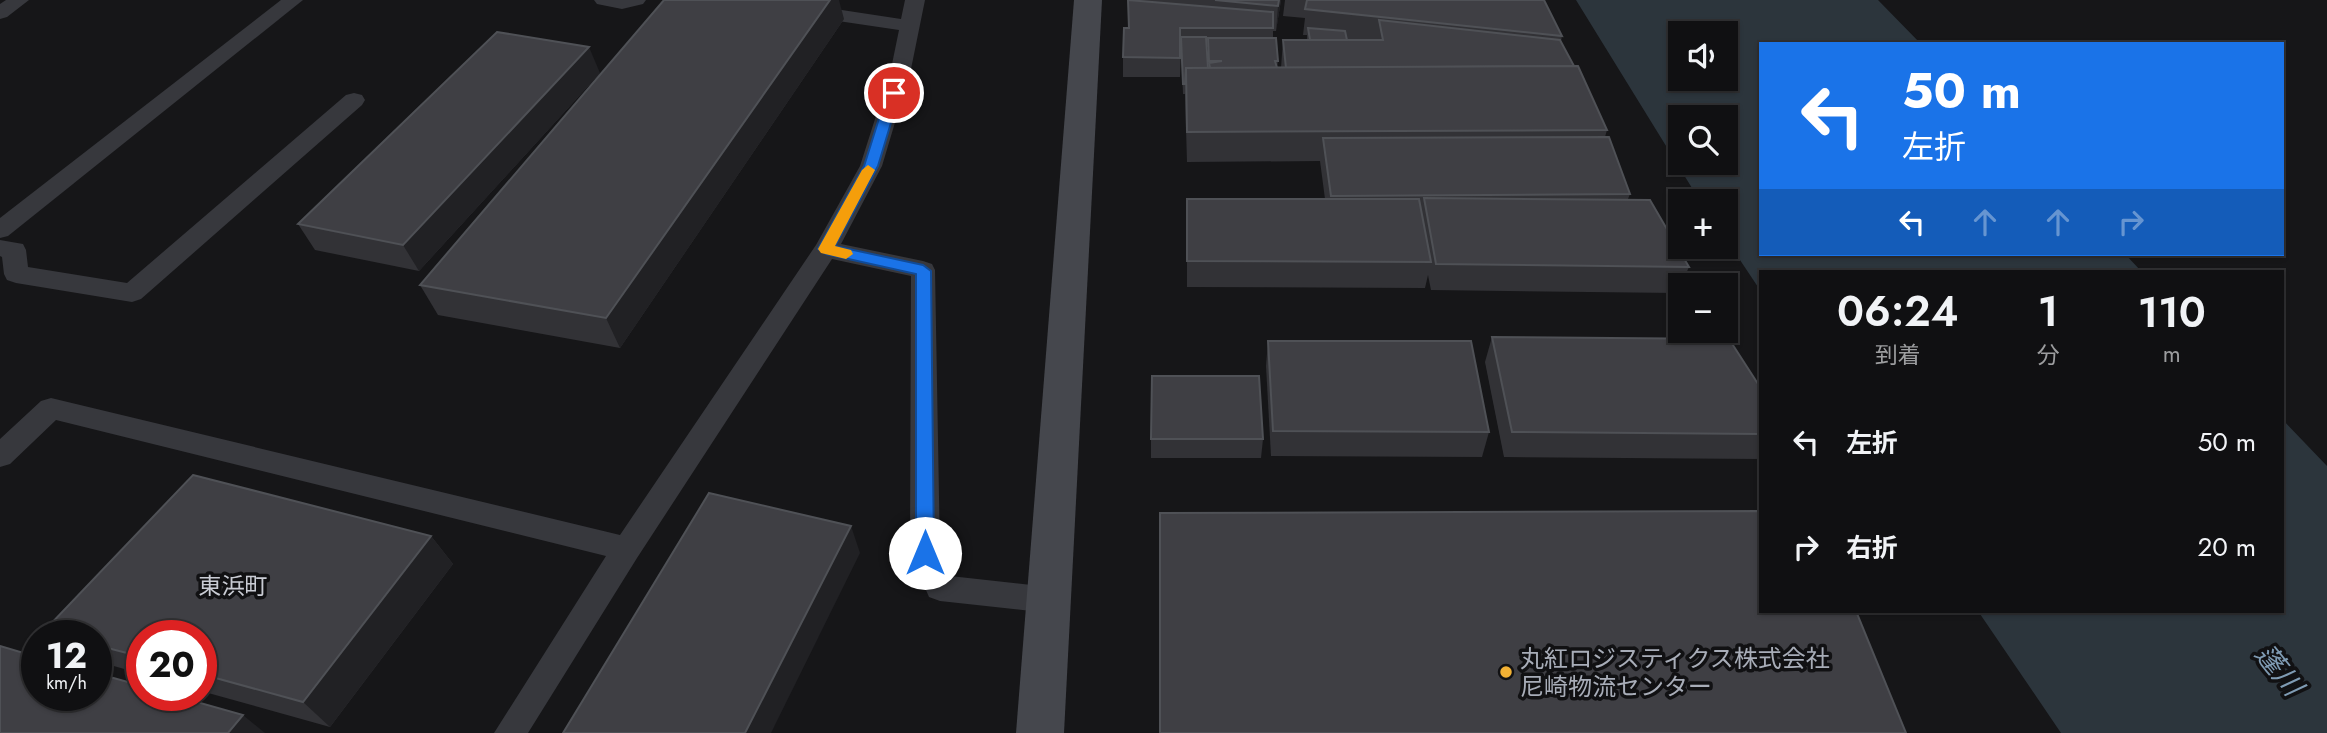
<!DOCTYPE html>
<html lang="ja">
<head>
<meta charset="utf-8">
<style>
  body { margin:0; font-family:Jost,"Noto Sans JP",sans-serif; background:#1e1e20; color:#f1f3f6; height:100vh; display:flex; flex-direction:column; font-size:26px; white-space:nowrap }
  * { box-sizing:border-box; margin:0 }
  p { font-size:23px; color:#9c9d9f }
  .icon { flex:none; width:38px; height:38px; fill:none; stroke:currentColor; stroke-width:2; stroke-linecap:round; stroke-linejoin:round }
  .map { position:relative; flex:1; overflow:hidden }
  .details { position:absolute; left:1759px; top:270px; width:525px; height:343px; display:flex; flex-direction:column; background:#101012; border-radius:0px; box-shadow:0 2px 5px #0004,0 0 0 2px #303032 }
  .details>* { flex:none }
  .top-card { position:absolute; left:1759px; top:42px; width:525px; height:214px; border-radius:0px; box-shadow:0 2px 5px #0004,0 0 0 2px #303032; background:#1a73e8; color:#fff; overflow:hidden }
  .buttons { position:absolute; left:1668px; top:21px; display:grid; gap:14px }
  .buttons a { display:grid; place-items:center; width:70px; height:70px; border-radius:0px; background:#101012; box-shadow:0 2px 5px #0004,0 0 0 2px #303032; font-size:35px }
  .speed { position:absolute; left:21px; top:620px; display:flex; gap:14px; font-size:35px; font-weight:700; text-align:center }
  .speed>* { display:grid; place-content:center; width:91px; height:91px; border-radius:50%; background:#101012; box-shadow:0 2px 5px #0004,0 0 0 2px #303032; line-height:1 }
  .speed small { font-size:18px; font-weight:400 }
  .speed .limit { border:10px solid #d22; background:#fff; color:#111 }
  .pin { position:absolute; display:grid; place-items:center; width:60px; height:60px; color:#fff; margin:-30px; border:4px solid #fff; border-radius:50%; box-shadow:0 2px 7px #0007 }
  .me { position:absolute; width:77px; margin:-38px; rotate:0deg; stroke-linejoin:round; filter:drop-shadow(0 0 5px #0008) }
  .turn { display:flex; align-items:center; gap:24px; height:147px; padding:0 28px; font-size:32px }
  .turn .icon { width:91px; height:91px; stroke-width:2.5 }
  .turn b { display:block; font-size:49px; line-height:60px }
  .lanes { display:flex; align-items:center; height:66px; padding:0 28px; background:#0003; justify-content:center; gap:35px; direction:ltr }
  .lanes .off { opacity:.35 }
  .eta { display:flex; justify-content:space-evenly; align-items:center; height:119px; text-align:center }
  .eta b { font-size:42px; font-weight:600; line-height:49px }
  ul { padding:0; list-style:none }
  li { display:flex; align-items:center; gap:21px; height:105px; padding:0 28px }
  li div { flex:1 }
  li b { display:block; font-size:26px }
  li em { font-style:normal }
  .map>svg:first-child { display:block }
  .water { fill:#2c353c; fill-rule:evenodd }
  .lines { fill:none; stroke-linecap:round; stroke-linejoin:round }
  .lane { fill:#37383d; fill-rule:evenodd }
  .secondary { fill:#45474d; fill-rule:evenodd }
  .wall { fill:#323236; fill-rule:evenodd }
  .shaded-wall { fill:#212124 }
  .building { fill:#3f3f44; stroke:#4f5156; stroke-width:2 }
  .route { fill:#1a73e8; stroke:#114b97; stroke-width:2 }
  .slow { fill:#f59e0b }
  .poi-dot { fill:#f2b134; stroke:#111113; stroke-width:2.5 }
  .labels { text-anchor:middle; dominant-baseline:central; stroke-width:7; stroke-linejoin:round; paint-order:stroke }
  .neighbourhood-label { font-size:23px; fill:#c9ccd4; stroke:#111113 }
  .near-poi-label { font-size:24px; fill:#a8adb8; stroke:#111113; text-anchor:start }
  .near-water-label { font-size:28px; font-style:italic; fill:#7f9bb3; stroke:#111113 }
</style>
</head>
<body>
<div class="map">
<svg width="2327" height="733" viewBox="0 0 2327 733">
  <rect width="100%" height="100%" fill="#161618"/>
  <g class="water">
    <path d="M 1576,0 L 1878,0 L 1921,44 L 1760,44 L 1760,254 L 2125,254 L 2141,271 L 1760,271 L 1760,290 L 1726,239 L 1726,201 L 1700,201 ZM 1680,33 L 1726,33 L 1726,79 L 1680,79 ZM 1680,117 L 1726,117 L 1726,163 L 1680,163 Z"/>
    <path d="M 2282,419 L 2327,466 L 2327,733 L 2061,733 L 1978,611 L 2282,611 Z"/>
  </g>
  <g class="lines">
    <g class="lane">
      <path d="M 6,0 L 29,0 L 7,17 L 0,19 L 0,4 Z"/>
      <path d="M 281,0 L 303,0 L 8,236 L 0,238 L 0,218 Z"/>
      <path d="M 594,0 L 646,0 L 643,4 L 622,9 L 597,4 Z"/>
      <path d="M 726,0 L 776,0 L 901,19 L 905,0 L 925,0 L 911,69 L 882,166 L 841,244 L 923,261 L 932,264 L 935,270 L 940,553 L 950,576 L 1049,587 L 1060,591 L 1064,600 L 1060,609 L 1049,613 L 940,601 L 929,597 L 910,553 L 911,276 L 832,259 L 637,558 L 528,733 L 494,733 L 606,556 L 56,420 L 10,464 L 0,467 L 0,439 L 41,401 L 51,398 L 620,535 L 816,245 L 845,193 L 860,166 L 891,69 L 899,30 L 736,6 L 729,4 Z"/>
      <path d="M 354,93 L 362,95 L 365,100 L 362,105 L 141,299 L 132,302 L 16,283 L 7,280 L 4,274 L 2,257 L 0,256 L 0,240 L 23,244 L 26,250 L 28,267 L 127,283 L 346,95 Z"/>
    </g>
    <path class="secondary" d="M 1074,0 L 1102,0 L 1064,733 L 1016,733 Z"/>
  </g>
  <g class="wall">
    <path d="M 1128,0 L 1281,0 L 1276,31 L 1273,31 L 1273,38 L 1278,61 L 1277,68 L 1281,68 L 1283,40 L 1307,40 L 1307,35 L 1303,35 L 1305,18 L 1283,16 L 1285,0 L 1544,0 L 1562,36 L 1561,41 L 1607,130 L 1605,137 L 1630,194 L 1628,199 L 1689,267 L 1677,293 L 1431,290 L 1428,275 L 1425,288 L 1187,287 L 1187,199 L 1325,199 L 1320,161 L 1187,162 L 1185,94 L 1183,94 L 1181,47 L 1180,77 L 1123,77 L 1123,57 L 1129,28 ZM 1206,47 L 1208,47 L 1209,68 L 1208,68 Z"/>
    <path d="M 844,19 L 620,348 L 438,315 L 420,285 Z"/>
    <path d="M 600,73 L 419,271 L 315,250 L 298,224 Z"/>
    <path d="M 1492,337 L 1760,387 L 1760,459 L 1504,457 L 1485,362 Z"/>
    <path d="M 1268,341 L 1489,432 L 1482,457 L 1271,456 L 1266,366 Z"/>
    <path d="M 1151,439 L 1263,439 L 1261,458 L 1151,458 Z"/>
    <path d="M 431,536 L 453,564 L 330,727 L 201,691 L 201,635 L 142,635 L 142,674 L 96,661 L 96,635 L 52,635 L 45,630 Z"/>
  </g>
  <g class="shaded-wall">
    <path d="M 830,0 L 839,0 L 844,19 L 620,348 L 606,318 Z"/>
    <path d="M 1279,0 L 1281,0 L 1276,31 L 1278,6 Z"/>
    <path d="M 589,47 L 600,73 L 419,271 L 403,245 Z"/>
    <path d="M 851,526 L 860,553 L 771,733 L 745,733 Z"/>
    <path d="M 431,536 L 453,564 L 330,727 L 303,702 Z"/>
    <path d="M 243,715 L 265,733 L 228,733 Z"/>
  </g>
  <g class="building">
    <path d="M 664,0 L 830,0 L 606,318 L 420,285 Z"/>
    <path d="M 1128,0 L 1273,12 L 1273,28 L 1180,28 L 1180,58 L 1123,57 L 1124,28 L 1129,28 Z"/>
    <path d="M 1215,0 L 1279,0 L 1278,6 Z"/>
    <path d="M 1307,0 L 1544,0 L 1562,36 L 1305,9 Z"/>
    <path d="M 1379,20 L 1560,40 L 1574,66 L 1286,68 L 1283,40 L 1383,40 Z"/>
    <path d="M 1308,28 L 1345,31 L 1347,40 L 1310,40 Z"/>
    <path d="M 497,32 L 589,47 L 403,245 L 298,224 Z"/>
    <path d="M 1181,37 L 1206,37 L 1208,68 L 1186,68 L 1185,84 L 1183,84 Z"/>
    <path d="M 1208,38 L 1276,38 L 1278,61 L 1275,61 L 1277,68 L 1210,68 L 1209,63 L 1222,61 L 1209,61 Z"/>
    <path d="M 1578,66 L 1607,130 L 1187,132 L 1186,68 Z"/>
    <path d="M 1609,137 L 1630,194 L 1331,196 L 1323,138 Z"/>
    <path d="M 1424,198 L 1650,200 L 1689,267 L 1436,264 Z"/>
    <path d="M 1187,199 L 1419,199 L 1431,262 L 1187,261 Z"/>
    <path d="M 1492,337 L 1729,339 L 1760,387 L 1760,434 L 1512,432 Z"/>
    <path d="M 1268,341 L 1471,341 L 1489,432 L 1273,431 Z"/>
    <path d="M 1152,376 L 1259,376 L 1263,439 L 1151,439 Z"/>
    <path d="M 193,475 L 431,536 L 303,702 L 201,674 L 201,635 L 142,635 L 142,657 L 96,645 L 96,635 L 63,635 L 45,630 Z"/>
    <path d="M 709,493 L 851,526 L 745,733 L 563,733 Z"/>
    <path d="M 1760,511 L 1760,611 L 1856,611 L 1906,733 L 1160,733 L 1160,513 Z"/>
    <path d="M 0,646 L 37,657 L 37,695 L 96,695 L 96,673 L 142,686 L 142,695 L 172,695 L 243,715 L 228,733 L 0,733 Z"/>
  </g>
  <path class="route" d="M 894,89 L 900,93 L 878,166 L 835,246 L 923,265 L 931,271 L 934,553 L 931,559 L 925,561 L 919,559 L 916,553 L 916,274 L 826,254 L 818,249 L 864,166 L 887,93 Z"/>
  <path class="slow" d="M 868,165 L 875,170 L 835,246 L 851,250 L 853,254 L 846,259 L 821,253 L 818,249 L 862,170 Z"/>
  <circle class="poi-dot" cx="1506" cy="672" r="7"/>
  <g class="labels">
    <g class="neighbourhood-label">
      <text x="233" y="586">東浜町</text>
    </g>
    <g class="near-poi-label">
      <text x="1520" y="658">丸紅ロジスティクス株式会社<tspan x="1520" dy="28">尼崎物流センター</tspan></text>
    </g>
    <g class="near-water-label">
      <text transform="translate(2279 670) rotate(51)">蓬川</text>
    </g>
  </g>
</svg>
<div class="buttons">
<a><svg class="icon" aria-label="sound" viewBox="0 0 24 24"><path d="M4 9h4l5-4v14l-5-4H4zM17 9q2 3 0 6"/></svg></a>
<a><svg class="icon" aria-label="search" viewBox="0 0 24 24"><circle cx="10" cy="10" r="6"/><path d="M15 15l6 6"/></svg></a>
<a>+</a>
<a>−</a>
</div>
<div class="speed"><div>12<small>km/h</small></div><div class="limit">20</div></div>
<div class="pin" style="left:894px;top:93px;background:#d93025"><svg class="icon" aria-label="arrive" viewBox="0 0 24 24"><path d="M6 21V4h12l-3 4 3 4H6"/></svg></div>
<svg class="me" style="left:925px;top:553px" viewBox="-20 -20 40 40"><circle r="19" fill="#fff"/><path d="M0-13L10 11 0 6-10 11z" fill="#1a73e8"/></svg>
<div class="top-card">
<div class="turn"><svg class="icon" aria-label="left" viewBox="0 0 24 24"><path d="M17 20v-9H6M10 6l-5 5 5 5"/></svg><div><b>50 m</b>左折</div></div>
<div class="lanes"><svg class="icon" aria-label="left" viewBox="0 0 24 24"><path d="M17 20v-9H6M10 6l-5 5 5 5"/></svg><svg class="icon off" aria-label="ahead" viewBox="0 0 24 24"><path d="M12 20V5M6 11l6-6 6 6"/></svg><svg class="icon off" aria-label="ahead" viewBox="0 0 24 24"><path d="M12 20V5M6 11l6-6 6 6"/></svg><svg class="icon off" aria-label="right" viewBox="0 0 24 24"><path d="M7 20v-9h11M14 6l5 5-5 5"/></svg></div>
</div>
<section class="details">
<div class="eta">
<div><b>06:24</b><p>到着</p></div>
<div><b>1</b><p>分</p></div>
<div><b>110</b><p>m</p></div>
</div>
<ul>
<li><svg class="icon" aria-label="left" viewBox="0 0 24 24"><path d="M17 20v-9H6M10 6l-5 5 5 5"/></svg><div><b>左折</b></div><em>50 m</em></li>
<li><svg class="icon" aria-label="right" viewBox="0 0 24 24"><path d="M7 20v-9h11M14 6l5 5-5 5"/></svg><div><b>右折</b></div><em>20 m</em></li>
</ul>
</section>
</div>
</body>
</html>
